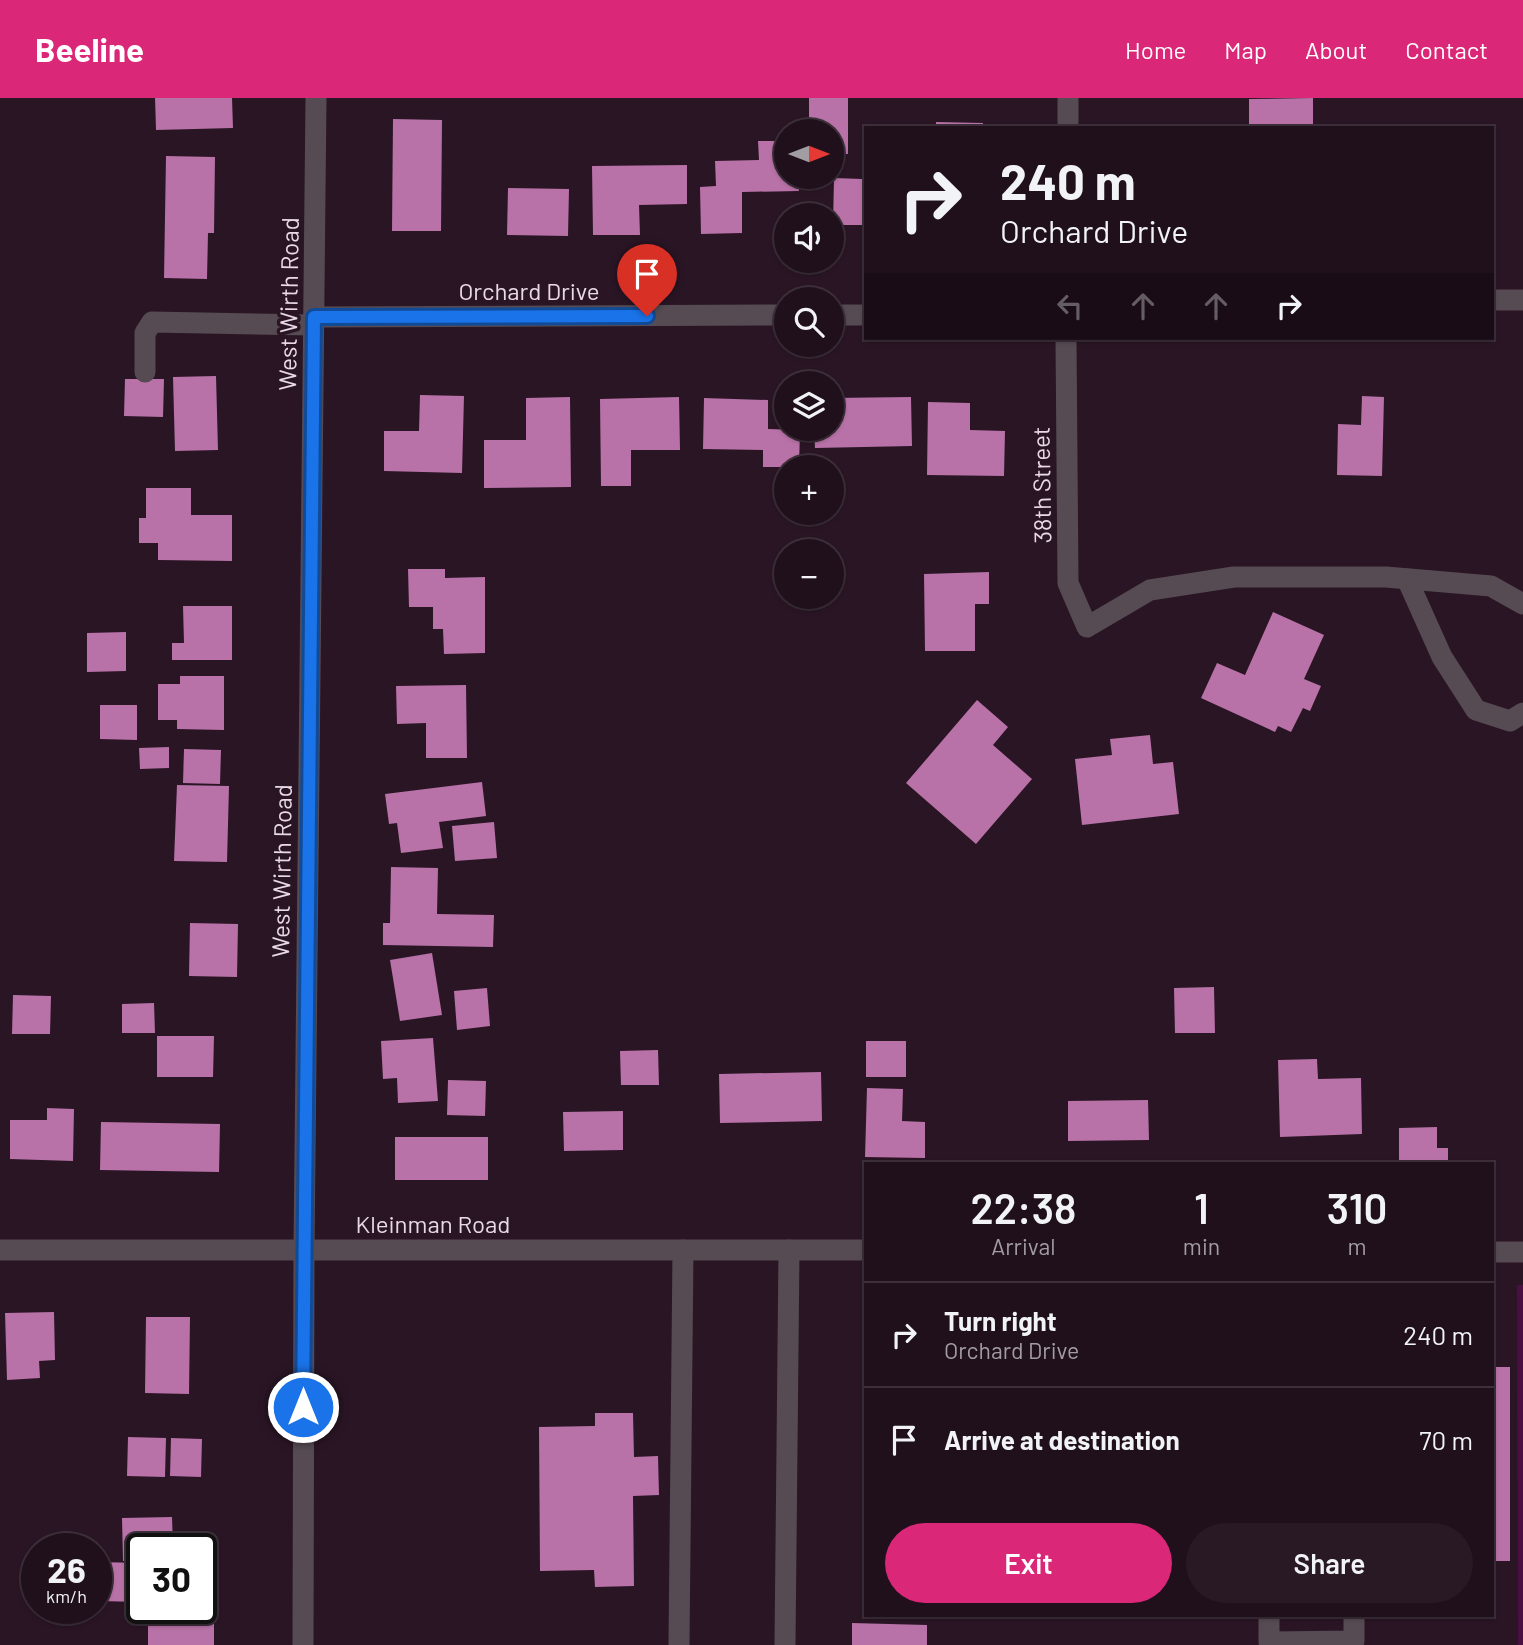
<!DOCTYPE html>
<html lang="en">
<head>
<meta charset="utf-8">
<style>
  body { margin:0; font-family:Barlow,sans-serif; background:#281925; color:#f1f3f6; height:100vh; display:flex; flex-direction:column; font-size:26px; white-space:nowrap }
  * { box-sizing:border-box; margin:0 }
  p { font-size:23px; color:#a29da3 }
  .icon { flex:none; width:38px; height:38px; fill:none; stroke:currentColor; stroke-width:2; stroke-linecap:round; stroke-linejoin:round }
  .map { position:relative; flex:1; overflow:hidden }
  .panel { position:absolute; left:864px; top:1064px; width:630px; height:455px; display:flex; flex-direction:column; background:#20101c; border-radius:0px; box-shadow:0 2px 5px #0004,0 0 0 2px #3d303b }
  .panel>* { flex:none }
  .guide { position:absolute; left:864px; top:28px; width:630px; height:214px; border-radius:0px; box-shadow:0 2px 5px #0004,0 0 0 2px #3d303b; background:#20101c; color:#f1f3f6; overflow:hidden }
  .needle { width:46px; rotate:90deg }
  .fabs { position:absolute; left:774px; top:21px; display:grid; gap:14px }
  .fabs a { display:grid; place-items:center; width:70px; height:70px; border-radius:50%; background:#20101c; box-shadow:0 2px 5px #0004,0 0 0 2px #3d303b; font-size:35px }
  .speed { position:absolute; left:21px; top:1435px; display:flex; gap:14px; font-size:35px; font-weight:700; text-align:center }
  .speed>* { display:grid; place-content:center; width:91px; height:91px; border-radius:50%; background:#20101c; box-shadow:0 2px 5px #0004,0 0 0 2px #3d303b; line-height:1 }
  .speed small { font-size:18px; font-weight:400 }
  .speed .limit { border:4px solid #111; border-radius:10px; background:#fff; color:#111 }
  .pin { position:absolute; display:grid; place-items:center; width:60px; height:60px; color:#fff; margin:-72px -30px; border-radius:50% 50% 50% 0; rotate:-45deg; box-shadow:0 0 7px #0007 }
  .pin .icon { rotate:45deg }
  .me { position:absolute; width:77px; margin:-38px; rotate:0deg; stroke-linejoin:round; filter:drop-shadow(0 0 5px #0008) }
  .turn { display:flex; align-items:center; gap:24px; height:147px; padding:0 21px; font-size:32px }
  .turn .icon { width:91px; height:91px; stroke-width:2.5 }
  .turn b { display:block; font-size:49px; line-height:60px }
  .lanes { display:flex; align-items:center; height:66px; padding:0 21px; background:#0003; justify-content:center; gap:35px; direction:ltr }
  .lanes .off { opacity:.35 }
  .eta { display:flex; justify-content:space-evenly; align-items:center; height:119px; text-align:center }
  .eta b { font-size:42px; font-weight:600; line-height:49px }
  .action { display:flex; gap:14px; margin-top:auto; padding:14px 21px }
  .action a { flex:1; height:80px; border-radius:42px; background:#db2777; color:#fff; font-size:28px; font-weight:600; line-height:80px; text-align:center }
  .action a+a { background:#281925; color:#f1f3f6 }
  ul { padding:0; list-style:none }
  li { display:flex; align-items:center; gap:21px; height:105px; padding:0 21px; border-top:2px solid #3d303b }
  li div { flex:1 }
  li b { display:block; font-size:26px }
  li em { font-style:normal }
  header { display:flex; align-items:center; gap:42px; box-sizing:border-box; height:98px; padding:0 35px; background:#db2777; color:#fff }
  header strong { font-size:33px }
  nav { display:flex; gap:38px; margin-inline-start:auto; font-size:24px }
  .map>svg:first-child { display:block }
  .green { fill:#4b0e41 }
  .building { fill:#b872a7 }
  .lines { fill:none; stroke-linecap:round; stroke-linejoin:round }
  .minor { stroke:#564b53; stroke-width:21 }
  .route-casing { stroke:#114b97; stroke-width:18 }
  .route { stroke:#1a73e8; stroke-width:12 }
  .labels { text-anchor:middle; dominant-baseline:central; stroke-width:7; stroke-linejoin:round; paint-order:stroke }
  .street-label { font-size:24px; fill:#e9dae5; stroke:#2a1525 }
</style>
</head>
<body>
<header>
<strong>Beeline</strong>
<nav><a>Home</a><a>Map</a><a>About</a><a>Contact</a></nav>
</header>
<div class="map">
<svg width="1523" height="1547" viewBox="0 0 1523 1547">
  <rect width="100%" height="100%" fill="#2a1525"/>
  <path class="green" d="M 1517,1187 L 1523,1187 L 1523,1547 L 1518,1547 Z"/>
  <g class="building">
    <path d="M 155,0 L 232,0 L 233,30 L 156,32 Z"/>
    <path d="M 809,0 L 848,0 L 848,56 L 831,56 L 831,33 L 809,33 Z"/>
    <path d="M 1313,0 L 1313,30 L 1249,30 L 1249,1 Z"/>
    <path d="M 393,21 L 442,22 L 441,133 L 392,133 Z"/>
    <path d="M 936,24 L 983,25 L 983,30 L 936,30 Z"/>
    <path d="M 758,43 L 786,43 L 786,79 L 799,79 L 799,93 L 742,94 L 742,135 L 701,136 L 700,89 L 716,88 L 715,63 L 759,62 Z"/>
    <path d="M 166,58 L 215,59 L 214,135 L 208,135 L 207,181 L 164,180 Z"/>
    <path d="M 863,65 L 866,65 L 866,127 L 833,127 L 834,80 L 862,81 Z"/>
    <path d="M 687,67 L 687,106 L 639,107 L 640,137 L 593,137 L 592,68 Z"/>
    <path d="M 508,90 L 569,91 L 568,138 L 507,137 Z"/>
    <path d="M 216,278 L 218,352 L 175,353 L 173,279 Z"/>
    <path d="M 125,281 L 164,281 L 163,319 L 124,318 Z"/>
    <path d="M 420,297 L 464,298 L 462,375 L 384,373 L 384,333 L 419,333 Z"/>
    <path d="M 1362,298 L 1384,299 L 1382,378 L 1337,377 L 1338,326 L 1361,327 Z"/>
    <path d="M 570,299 L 571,389 L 484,390 L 484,342 L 526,342 L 526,300 Z"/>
    <path d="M 679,299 L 680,352 L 631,352 L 631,388 L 601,388 L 600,301 Z"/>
    <path d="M 911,299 L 912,348 L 815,350 L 814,331 L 831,331 L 831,300 Z"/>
    <path d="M 704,300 L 768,302 L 768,331 L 800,332 L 799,369 L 763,369 L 763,352 L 703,351 Z"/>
    <path d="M 928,304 L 970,305 L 970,332 L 1005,333 L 1004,378 L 927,377 Z"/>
    <path d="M 146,390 L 191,390 L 191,417 L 232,417 L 232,463 L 158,462 L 158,445 L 139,445 L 139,420 L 146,420 Z"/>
    <path d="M 408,471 L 445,471 L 445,480 L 485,479 L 485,555 L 444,556 L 443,531 L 433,531 L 433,509 L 409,509 Z"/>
    <path d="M 989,474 L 989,506 L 975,506 L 975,553 L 925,553 L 924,476 Z"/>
    <path d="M 183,508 L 232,508 L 232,562 L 172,562 L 172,545 L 184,545 Z"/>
    <path d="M 1273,514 L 1324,537 L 1304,581 L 1321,588 L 1310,613 L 1303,610 L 1291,634 L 1278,628 L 1275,634 L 1201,600 L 1217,565 L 1245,577 Z"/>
    <path d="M 126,534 L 126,573 L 87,574 L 87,535 Z"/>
    <path d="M 180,578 L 224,578 L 224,632 L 177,631 L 177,622 L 158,622 L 158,586 L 180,586 Z"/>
    <path d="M 466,587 L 467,660 L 426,660 L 426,625 L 397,626 L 396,588 Z"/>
    <path d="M 977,602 L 1008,629 L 993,647 L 1032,681 L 976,746 L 906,685 Z"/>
    <path d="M 100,607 L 137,607 L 137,642 L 100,641 Z"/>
    <path d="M 1150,637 L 1153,666 L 1173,664 L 1179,716 L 1082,727 L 1075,661 L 1112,657 L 1110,641 Z"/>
    <path d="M 169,649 L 169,670 L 140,671 L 139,650 Z"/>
    <path d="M 184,651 L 221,652 L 220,686 L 183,685 Z"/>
    <path d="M 482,684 L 486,718 L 439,724 L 443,750 L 401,755 L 397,725 L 389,726 L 385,696 Z"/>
    <path d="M 177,687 L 229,688 L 227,764 L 174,763 Z"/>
    <path d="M 494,724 L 497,760 L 455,763 L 452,728 Z"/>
    <path d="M 391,769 L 438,770 L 437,816 L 494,817 L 493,849 L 383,847 L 383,825 L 390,825 Z"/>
    <path d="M 190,825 L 238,826 L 237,879 L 189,878 Z"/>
    <path d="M 432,855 L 442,917 L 400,923 L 390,862 Z"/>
    <path d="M 1214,889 L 1215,935 L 1175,935 L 1174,890 Z"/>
    <path d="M 487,890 L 490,928 L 457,932 L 454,893 Z"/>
    <path d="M 13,897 L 51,898 L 50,936 L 12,936 Z"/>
    <path d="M 154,905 L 155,935 L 122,935 L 122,906 Z"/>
    <path d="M 157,938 L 214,938 L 213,979 L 157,979 Z"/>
    <path d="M 433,940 L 438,1003 L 398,1005 L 397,980 L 383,981 L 381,943 Z"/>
    <rect x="866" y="943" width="40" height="36"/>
    <path d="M 658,952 L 659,987 L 621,987 L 620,953 Z"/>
    <path d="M 1317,961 L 1318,981 L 1361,980 L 1362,1036 L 1280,1039 L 1278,962 Z"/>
    <path d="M 821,974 L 822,1023 L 720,1025 L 719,976 Z"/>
    <path d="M 448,982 L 486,983 L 485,1018 L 447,1017 Z"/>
    <path d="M 867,990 L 903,991 L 902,1023 L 925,1024 L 925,1060 L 865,1059 Z"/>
    <path d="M 1148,1002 L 1149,1042 L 1068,1043 L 1068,1003 Z"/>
    <path d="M 47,1010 L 74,1011 L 73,1063 L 10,1061 L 10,1022 L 47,1022 Z"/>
    <path d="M 623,1013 L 623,1052 L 564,1053 L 563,1014 Z"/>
    <path d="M 101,1024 L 220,1026 L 219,1074 L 100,1072 Z"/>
    <path d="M 1437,1029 L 1437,1050 L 1448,1050 L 1448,1066 L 1399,1066 L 1399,1030 Z"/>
    <rect x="395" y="1039" width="93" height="43"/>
    <path d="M 54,1214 L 55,1262 L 39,1263 L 40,1280 L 7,1282 L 5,1215 Z"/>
    <path d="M 146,1219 L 190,1219 L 189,1296 L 145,1295 Z"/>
    <rect x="1493" y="1269" width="17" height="194"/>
    <path d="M 595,1315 L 633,1315 L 634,1359 L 658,1358 L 659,1397 L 633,1398 L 634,1488 L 595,1489 L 594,1472 L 540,1473 L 539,1329 L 595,1328 Z"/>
    <path d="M 128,1339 L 166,1340 L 165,1379 L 127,1378 Z"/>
    <path d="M 171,1340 L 202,1341 L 201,1379 L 170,1378 Z"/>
    <path d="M 172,1419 L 173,1449 L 142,1451 L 142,1463 L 123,1463 L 122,1420 Z"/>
    <path d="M 98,1464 L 142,1465 L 142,1504 L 98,1503 Z"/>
    <path d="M 148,1519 L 214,1520 L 214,1547 L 148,1547 Z"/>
    <path d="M 852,1525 L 927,1527 L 927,1547 L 852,1547 Z"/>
  </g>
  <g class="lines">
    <g class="minor">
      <path d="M 1068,30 L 1068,0"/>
      <path d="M 1493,202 L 1523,202"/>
      <path d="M 831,217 L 866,217"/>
      <path d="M 314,219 L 786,217"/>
      <path d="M 1066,240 L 1068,485 L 1087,529 L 1150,492 L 1234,479 L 1386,479 L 1491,488 L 1523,506"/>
      <path d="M 145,274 L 145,235 L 152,224 L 313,227"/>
      <path d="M 1407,481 L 1442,559 L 1476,612 L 1510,623 L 1523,615"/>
      <path d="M 0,1152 L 866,1152"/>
      <path d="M 1493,1154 L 1523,1154"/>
      <path d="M 1269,1517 L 1269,1544 L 1354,1543 L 1354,1517"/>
      <path d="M 303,1547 L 304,1151 L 316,0"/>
      <path d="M 679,1547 L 683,1152"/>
      <path d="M 785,1547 L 789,1152"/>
    </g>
  </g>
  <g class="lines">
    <g class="route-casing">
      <path id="route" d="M 303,1309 L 314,219 L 647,218"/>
    </g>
    <use href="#route" class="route"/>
  </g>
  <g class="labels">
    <g class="street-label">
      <text x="529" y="192">Orchard Drive</text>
      <text transform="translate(288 206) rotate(-89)">West Wirth Road</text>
      <text transform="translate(1041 387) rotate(-91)">38th Street</text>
      <text transform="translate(281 773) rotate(-89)">West Wirth Road</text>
      <text x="433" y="1125">Kleinman Road</text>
    </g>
  </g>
</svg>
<div class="fabs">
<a><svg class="needle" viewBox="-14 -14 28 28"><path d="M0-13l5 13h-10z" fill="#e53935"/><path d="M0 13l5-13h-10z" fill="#a29da3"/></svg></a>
<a><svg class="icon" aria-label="sound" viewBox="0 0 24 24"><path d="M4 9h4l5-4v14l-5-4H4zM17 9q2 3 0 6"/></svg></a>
<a><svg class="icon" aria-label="search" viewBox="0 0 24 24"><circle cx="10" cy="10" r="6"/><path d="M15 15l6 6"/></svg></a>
<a><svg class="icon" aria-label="layers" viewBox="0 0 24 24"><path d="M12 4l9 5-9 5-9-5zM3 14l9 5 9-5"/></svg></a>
<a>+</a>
<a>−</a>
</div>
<div class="speed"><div>26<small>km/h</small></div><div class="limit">30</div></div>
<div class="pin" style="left:647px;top:218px;background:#d93025"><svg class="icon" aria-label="arrive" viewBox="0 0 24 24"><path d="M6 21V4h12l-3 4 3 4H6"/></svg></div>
<svg class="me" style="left:303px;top:1309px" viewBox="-20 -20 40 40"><circle r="17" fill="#1a73e8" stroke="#fff" stroke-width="3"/><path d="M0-11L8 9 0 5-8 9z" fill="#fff"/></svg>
<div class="guide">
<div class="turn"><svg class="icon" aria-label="right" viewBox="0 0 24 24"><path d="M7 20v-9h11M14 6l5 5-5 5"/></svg><div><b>240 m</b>Orchard Drive</div></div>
<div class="lanes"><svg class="icon off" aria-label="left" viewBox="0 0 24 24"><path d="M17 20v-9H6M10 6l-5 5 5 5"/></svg><svg class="icon off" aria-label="ahead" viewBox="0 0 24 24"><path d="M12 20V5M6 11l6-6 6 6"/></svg><svg class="icon off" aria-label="ahead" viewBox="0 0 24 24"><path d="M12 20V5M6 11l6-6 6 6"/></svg><svg class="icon" aria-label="right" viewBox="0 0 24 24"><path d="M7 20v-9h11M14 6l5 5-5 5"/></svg></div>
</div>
<section class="panel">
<div class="eta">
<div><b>22:38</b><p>Arrival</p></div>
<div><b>1</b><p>min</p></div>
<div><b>310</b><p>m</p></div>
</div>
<ul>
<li><svg class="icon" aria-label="right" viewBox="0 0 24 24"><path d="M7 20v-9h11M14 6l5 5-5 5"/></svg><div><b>Turn right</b><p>Orchard Drive</p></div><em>240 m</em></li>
<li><svg class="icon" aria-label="arrive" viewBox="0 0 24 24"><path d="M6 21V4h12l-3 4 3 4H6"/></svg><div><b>Arrive at destination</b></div><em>70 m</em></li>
</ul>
<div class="action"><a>Exit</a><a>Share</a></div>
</section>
</div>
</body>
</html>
